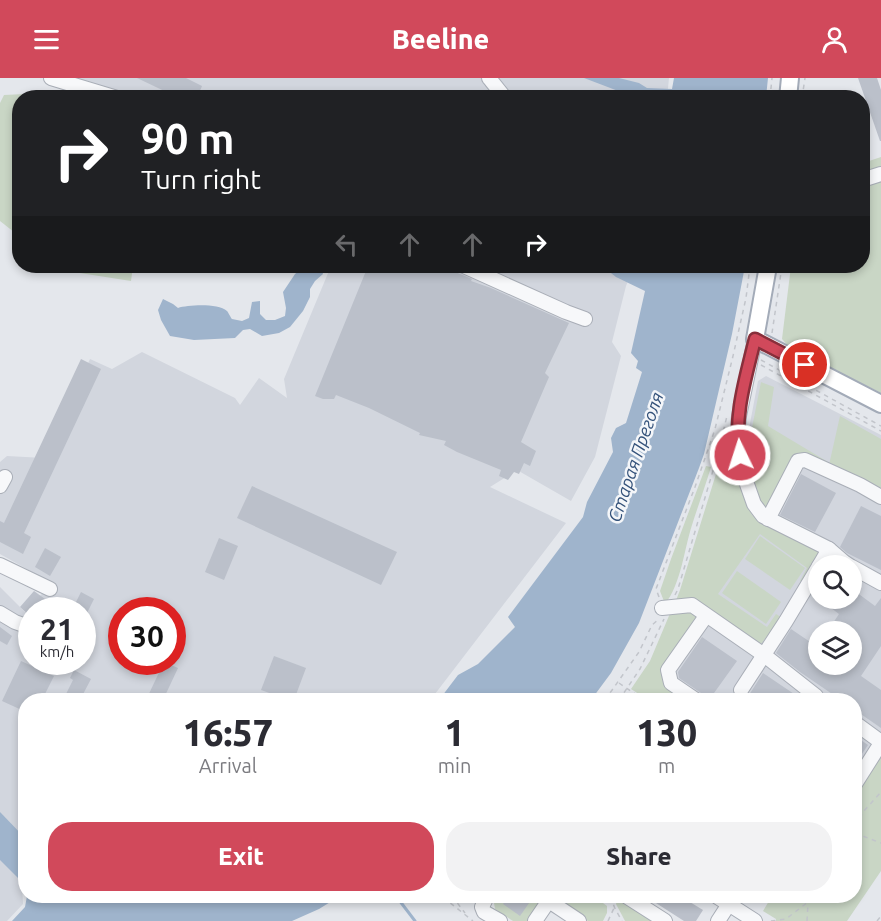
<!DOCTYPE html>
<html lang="en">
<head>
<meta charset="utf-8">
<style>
  body { margin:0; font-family:Ubuntu,sans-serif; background:#f2f2f3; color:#2b2b33; height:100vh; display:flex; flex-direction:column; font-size:22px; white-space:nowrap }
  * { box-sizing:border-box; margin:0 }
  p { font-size:20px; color:#7c7c81 }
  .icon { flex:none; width:33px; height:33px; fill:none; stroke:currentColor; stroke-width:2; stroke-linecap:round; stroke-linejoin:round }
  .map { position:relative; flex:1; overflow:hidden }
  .drawer { position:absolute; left:18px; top:615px; width:844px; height:210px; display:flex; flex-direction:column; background:#fff; border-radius:24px; box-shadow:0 3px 9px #0003 }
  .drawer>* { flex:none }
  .banner { position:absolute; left:12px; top:12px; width:858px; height:183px; border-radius:24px; box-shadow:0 3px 9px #0003; background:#202124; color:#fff; overflow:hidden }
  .fabs { position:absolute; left:808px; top:477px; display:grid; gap:12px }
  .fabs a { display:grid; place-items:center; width:54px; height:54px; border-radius:50%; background:#fff; box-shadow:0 3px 9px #0003; font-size:30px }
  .speed { position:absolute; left:18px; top:519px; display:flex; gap:12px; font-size:30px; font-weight:700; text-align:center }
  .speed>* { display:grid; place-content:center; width:78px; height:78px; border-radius:50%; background:#fff; box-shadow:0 3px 9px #0003; line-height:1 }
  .speed small { font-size:15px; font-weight:400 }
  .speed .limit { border:9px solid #d22; background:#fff; color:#111 }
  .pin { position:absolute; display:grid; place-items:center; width:51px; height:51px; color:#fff; margin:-26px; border:3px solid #fff; border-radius:50%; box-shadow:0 2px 6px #0007 }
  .me { position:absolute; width:66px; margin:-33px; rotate:356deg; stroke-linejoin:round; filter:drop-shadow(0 0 4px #0008) }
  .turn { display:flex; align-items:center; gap:21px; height:126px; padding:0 30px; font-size:27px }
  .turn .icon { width:78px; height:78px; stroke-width:2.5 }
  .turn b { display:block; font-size:42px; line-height:51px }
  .lanes { display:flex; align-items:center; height:57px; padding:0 30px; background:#0003; justify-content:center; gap:30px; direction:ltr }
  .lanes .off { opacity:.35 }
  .eta { display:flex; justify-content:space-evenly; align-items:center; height:102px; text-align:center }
  .eta b { font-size:36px; font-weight:800; line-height:42px }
  .button { display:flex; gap:12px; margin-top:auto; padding:12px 30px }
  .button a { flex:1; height:69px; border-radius:24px; background:#d1495b; color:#fff; font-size:24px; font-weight:800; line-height:69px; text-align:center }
  .button a+a { background:#f2f2f3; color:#2b2b33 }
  header { display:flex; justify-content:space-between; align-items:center; height:78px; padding:0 30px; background:#d1495b; color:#fff; font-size:27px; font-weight:800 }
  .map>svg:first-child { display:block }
  .built { fill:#d2d6de; fill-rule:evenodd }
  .green { fill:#c9d6c5 }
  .water { fill:#9fb4cc }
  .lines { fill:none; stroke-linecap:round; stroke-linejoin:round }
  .stream { stroke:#9fb4cc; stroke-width:3 }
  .building { fill:#bbc0ca }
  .minor-casing { stroke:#a9aeb7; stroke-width:16 }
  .major-casing { stroke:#a3abb8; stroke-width:20 }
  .path { stroke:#c2c5cb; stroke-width:1.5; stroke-dasharray:4.5 4.5; stroke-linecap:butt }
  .minor { stroke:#f7f8fa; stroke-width:14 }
  .major { stroke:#fff; stroke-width:16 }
  .route-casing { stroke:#882f3b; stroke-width:15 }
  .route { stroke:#d1495b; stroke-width:10 }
  .labels { text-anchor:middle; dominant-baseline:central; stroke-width:5; stroke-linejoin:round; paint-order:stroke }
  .water-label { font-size:18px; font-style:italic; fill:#34527a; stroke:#f4f6f9 }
</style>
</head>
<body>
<header><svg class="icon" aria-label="menu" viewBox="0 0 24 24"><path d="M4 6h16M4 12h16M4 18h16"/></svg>Beeline<svg class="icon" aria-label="person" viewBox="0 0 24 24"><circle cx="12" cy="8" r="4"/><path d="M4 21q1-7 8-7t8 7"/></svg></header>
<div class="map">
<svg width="881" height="843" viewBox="0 0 881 843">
  <rect width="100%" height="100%" fill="#e4e7ec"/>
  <g class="built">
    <path d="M 72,0 L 669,0 L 667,20 L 137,20 Z"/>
    <path d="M 331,188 L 634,188 L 626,208 L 612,264 L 621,278 L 595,379 L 571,423 L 517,392 L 490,409 L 566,445 L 435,616 L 427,622 L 26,622 L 25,808 L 22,809 L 23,826 L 7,843 L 0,843 L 0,509 L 25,534 L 52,505 L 0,476 L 0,384 L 7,378 L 44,380 L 90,281 L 112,291 L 142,274 L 235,320 L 240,327 L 259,300 L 287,320 L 284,301 ZM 32,532 L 82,532 L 82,584 L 32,584 ZM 122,532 L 172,532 L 172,584 L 122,584 Z"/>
    <path d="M 766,298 L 881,357 L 881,696 L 855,734 L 855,622 L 670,622 L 647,590 L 742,392 L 751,371 L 748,356 L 758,303 ZM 819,488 L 852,488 L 852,520 L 819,520 ZM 819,554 L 852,554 L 852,586 L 819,586 Z"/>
  </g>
  <g class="green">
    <path d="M 25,16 L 39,19 L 20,20 L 19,158 L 0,143 L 0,25 L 4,17 Z"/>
    <path d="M 881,79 L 881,315 L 789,269 L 782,261 L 791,188 L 862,188 L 863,85 Z"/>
    <path d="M 60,188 L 133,188 L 131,203 L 67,193 Z"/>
    <path d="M 761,304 L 774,309 L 768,348 L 828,384 L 827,386 L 807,376 L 767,433 L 758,427 L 748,386 L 753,372 L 751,355 Z"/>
    <path d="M 840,338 L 881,361 L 881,410 L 853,396 L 829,387 Z"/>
    <path d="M 706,388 L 711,389 C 705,409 698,428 692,447 C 684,472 681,506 665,526 L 660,513 L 671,481 Z"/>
    <path d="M 735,388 L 752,437 L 819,471 L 819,479 L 803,504 L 800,503 L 807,490 L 760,456 L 718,516 L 767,549 L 776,536 L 781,539 L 762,565 L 756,568 L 675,525 L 680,512 L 716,396 Z"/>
    <path d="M 760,458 L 805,490 L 790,512 L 745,481 Z"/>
    <path d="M 737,493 L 781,524 L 766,546 L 722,515 Z"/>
    <path d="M 692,530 L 699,536 L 665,592 L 692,622 L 648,622 L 631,611 L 650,583 L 671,533 Z"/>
    <path d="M 881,670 L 881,793 L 847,843 L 776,843 L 776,841 L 763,833 L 772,818 L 855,818 L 855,711 Z"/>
    <path d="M 500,818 L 547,818 L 530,843 L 513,843 L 495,831 L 494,825 Z"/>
    <path d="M 566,821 L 603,825 L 607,828 L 607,835 L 603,843 L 588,843 L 563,827 Z"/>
    <path d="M 617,822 L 622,823 L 652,843 L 625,843 L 616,826 Z"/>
  </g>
  <g class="water">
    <path d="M 584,0 L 619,0 L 639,5 L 647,10 L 672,11 L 674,0 L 768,0 L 766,19 L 634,19 Z"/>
    <path d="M 305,188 L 320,188 L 323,196 L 315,203 L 310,211 L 310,219 L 303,233 L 290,249 L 279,255 L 262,258 L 250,251 L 243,252 L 235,260 L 194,262 L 170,258 L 161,242 L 158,232 L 163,221 L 173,226 L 178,230 C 188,227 218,225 227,233 C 228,234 231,240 232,241 L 242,243 L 249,240 L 252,224 L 260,223 L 260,236 L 266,242 L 275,242 L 285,238 L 286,230 L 283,214 L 295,196 Z"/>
    <path d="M 602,188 L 641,188 L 646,192 L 648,188 L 745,188 L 732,256 L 704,376 L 699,390 L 639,545 L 611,595 L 591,622 L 439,622 L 458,597 L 478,586 L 515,549 L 508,539 L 583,439 L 587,424 L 613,374 L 611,360 L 616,350 L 626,345 L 642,294 L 636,290 L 638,283 L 631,275 L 645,213 L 616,199 Z"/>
    <path d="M 0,734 L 25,760 L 25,807 L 0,782 Z"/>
    <path d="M 27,818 L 340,818 L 319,831 L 292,843 L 12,843 L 25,829 Z"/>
  </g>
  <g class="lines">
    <path class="stream" d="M 396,818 L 415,843"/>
  </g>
  <g class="building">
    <path d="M 137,0 L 186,0 L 202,8 L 197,20 L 179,20 Z"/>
    <path d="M 858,0 L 877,0 L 881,12 L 881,63 L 880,63 Z"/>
    <path d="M 368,188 L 441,188 L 472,201 L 471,203 L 491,210 L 569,245 L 545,295 L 549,299 L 521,364 L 536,373 L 530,388 L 524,385 L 519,396 L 514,394 L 508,402 L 499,398 L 501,392 L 457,374 L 444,367 L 446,363 L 419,357 L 420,355 L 369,330 L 336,317 L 334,321 L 323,321 L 315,318 Z"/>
    <path d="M 81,281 L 101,291 L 24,455 L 31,459 L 23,476 L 0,464 L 0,443 L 4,445 Z"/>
    <path d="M 801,396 L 836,415 L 815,454 L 780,437 Z"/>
    <path d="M 252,408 L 397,474 L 381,507 L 237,440 Z"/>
    <path d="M 861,428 L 881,438 L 881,492 L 847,475 L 840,469 Z"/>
    <path d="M 219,460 L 238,468 L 224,502 L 205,494 Z"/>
    <path d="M 45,470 L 61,479 L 50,498 L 35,489 Z"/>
    <path d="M 852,511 L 875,528 L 881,520 L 881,568 L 861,598 L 881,612 L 881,650 L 855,632 L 855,622 L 841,622 L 800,594 L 776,575 L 791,551 L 819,570 L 819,586 L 852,586 L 852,554 L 827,554 L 839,536 L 818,520 L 852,520 Z"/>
    <path d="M 34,513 L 45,521 L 35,532 L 32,532 L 32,536 L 30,538 L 20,529 Z"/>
    <path d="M 81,514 L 94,521 L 82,545 L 82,532 L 72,532 Z"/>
    <path d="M 0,549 L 12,558 L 7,567 L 0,563 Z"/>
    <path d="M 702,559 L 737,583 L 709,622 L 701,615 L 679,600 L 678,594 Z"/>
    <path d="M 274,578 L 306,590 L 294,622 L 289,622 L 261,612 Z"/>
    <path d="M 21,583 L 54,598 L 42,622 L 26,622 L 26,634 L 2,623 Z"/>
    <path d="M 164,584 L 178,590 L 163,622 L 146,622 Z"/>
    <path d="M 74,592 L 91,601 L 80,622 L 63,622 L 73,602 L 70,600 Z"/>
    <path d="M 763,595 L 803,622 L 741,622 L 749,617 Z"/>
    <path d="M 855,658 L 868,667 L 855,686 Z"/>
    <path d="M 509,818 L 534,818 L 520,838 L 503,826 Z"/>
    <path d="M 645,818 L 680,818 L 703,832 L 696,843 L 684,843 Z"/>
  </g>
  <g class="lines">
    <g class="minor-casing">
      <g id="minor">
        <path d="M 51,0 L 117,20"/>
        <path d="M 489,0 L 505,20"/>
        <path d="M 862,102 L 881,96"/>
        <path d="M 464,188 L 566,234 L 585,241"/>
        <path d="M 755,261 L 739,338 L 737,362 L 742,392 L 754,426 L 763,438 L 829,471 L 819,488"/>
        <path d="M 0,408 L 5,399"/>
        <path d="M 768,441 L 798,383 L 805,382 L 860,407 L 881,419"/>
        <path d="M 829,471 L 844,484 L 850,488"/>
        <path d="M 0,487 L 50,511"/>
        <path d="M 852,489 L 881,505"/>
        <path d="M 662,530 L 692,527 L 764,577 L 816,618"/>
        <path d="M 0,535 L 15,544 L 32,550"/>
        <path d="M 741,612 L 786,543 L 819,488"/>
        <path d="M 696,622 L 671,605 L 668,592 L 706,538"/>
        <path d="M 855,645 L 881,664"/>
        <path d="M 855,706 L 881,665"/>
        <path d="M 487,818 L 482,829 L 484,834 L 500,843"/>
        <path d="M 626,818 L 665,843"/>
        <path d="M 716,818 L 755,843"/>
        <path d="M 549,823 L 579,843"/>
        <path d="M 535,843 L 552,818"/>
        <path d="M 718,843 L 729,826"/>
      </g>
    </g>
    <g class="major-casing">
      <g id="major">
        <path d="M 788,20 L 790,0"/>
        <path d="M 768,188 L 755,261 L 881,326"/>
      </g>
    </g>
    <g class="path">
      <path d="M 770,20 L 772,0"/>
      <path d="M 802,20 L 805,0"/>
      <path d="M 862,28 L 867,26"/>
      <path d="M 772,255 L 782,188"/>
      <path d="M 761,282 L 881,348"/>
      <path d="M 761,287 L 881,353"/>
      <path d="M 675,517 L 678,511 L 717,379 L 727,338"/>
      <path d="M 659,519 L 656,511 L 695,409 L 715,351 L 733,278 L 746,220 L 750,188"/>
      <path d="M 619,605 L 644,622"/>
      <path d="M 605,622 L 639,574 L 652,547 L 659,541"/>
      <path d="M 619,622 L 640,591 L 664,541"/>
      <path d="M 855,748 L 864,733 L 881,714"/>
      <path d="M 855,755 L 881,765"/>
      <path d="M 445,818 L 449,824 L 473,843"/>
      <path d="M 452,818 L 465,835"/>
      <path d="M 572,818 L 612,821"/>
      <path d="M 614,818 C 610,826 618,835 622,843"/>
      <path d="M 608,843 L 614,830"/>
      <path d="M 771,843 L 786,841 L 808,824 L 812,818"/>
      <path d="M 807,843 L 808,825"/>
      <path d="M 877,843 L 881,838"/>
    </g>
    <use href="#minor" class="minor"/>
    <use href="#major" class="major"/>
  </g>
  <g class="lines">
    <g class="route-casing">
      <path id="route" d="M 740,377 C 733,338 746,299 755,261 L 805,287"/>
    </g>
    <use href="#route" class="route"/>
  </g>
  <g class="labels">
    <g class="water-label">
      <text transform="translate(635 379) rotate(-71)">Старая Преголя</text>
    </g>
  </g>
</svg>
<div class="fabs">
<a><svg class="icon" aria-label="search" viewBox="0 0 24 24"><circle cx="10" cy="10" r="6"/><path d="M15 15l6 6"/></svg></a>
<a><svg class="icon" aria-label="layers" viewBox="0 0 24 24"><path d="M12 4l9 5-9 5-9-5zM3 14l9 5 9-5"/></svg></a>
</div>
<div class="speed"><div>21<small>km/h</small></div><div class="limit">30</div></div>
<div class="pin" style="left:805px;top:287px;background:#d93025"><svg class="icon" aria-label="arrive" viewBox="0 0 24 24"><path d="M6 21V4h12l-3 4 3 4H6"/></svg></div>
<svg class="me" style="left:740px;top:377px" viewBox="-20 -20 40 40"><circle r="17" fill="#d1495b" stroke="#fff" stroke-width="3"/><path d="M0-11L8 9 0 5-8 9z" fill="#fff"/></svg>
<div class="banner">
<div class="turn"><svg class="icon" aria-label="right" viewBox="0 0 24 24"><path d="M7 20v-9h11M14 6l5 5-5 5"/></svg><div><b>90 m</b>Turn right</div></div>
<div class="lanes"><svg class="icon off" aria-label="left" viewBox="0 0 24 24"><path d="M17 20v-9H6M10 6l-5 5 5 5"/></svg><svg class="icon off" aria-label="ahead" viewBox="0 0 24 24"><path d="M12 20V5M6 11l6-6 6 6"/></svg><svg class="icon off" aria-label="ahead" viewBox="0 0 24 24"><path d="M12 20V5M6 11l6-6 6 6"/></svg><svg class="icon" aria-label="right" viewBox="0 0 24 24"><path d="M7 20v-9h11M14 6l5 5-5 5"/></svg></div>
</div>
<section class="drawer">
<div class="eta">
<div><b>16:57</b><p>Arrival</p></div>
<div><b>1</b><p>min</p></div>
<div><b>130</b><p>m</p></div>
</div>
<div class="button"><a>Exit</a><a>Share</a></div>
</section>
</div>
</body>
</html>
